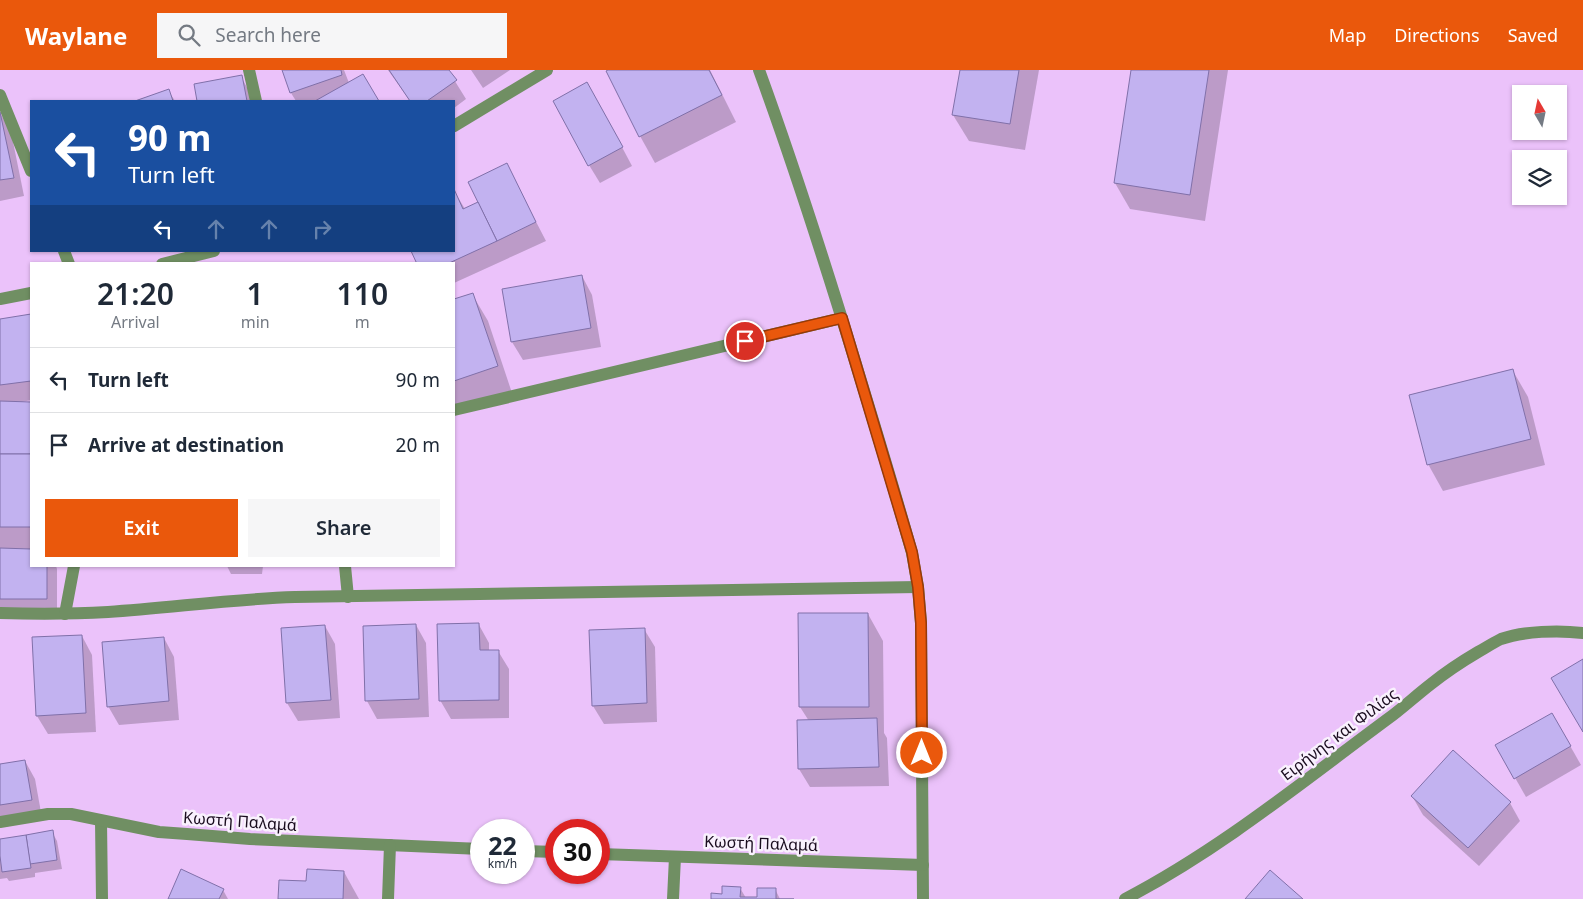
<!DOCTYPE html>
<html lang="en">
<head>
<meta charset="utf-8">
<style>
  body { margin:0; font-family:"Noto Sans",sans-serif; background:#f6f6f7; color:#1f2937; height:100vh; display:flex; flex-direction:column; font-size:19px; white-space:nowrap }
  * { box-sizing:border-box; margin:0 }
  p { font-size:16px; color:#747a83 }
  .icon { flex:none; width:28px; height:28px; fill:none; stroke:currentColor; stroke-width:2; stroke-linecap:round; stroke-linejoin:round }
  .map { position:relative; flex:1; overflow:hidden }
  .side { position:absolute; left:30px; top:192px; width:425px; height:305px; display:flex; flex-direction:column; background:#fff; border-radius:0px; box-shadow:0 1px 4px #0004 }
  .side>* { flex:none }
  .guide { position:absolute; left:30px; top:30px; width:425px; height:152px; border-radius:0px; box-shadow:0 1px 4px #0004; background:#1a4fa0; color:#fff; overflow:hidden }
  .needle { width:32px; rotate:351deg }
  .tools { position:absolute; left:1512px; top:15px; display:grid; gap:10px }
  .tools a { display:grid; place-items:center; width:55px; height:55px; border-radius:0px; background:#fff; box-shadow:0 1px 4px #0004; font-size:25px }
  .speed { position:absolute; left:470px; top:749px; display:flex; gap:10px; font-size:25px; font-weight:700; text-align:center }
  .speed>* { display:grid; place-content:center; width:65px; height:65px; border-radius:50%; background:#fff; box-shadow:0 1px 4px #0004; line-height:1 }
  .speed small { font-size:12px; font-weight:400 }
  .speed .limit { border:8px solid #d22; background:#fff; color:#111 }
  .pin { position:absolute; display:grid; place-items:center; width:42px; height:42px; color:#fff; margin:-21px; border:2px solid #fff; border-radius:50%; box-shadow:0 1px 5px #0007 }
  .me { position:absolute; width:55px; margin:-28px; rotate:0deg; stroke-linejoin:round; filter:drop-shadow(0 0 4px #0008) }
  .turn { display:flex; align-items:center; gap:18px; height:105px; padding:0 15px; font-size:22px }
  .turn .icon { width:65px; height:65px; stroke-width:2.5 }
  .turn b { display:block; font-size:35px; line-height:42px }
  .lanes { display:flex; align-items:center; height:48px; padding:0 15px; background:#0003; justify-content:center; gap:25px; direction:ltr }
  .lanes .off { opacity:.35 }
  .eta { display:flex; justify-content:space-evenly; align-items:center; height:85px; text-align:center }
  .eta b { font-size:30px; font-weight:600; line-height:35px }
  .action { display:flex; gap:10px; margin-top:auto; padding:10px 15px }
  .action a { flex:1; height:58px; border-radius:0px; background:#ea580c; color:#fff; font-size:20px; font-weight:600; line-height:58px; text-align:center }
  .action a+a { background:#f6f6f7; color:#1f2937 }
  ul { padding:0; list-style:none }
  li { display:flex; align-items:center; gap:15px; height:65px; padding:0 15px; border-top:1px solid #e0e1e3 }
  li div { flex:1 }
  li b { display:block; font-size:19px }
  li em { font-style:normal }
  header { display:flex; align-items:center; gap:30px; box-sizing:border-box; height:70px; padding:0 25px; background:#ea580c; color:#fff }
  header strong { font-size:24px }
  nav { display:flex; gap:28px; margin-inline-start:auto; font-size:18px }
  .search { width:350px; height:45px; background:#f6f6f7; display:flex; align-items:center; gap:12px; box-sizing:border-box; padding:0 18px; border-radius:0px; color:#747a83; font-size:19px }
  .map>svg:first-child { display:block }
  .shadow { fill:#0003 }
  .building { fill:#c2b2f0; stroke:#8070a9 }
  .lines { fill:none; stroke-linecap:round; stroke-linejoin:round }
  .street { stroke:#708f63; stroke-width:12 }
  .route-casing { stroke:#983908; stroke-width:12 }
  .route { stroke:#ea580c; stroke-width:9 }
  .labels { text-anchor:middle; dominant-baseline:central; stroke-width:5; stroke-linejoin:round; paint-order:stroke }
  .street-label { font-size:16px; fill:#1a0c1f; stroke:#f9f1fd }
</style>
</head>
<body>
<header>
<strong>Waylane</strong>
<div class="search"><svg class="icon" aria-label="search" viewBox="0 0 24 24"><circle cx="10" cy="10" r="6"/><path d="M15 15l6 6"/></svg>Search here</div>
<nav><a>Map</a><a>Directions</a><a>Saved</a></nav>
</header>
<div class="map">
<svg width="1583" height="829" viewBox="0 0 1583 829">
  <rect width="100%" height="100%" fill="#ebc2fa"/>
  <g class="shadow">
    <path d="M 283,0 L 344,0 L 349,13 L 363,5 L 378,31 L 296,31 L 291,23 Z"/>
    <path d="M 388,0 L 448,0 L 466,29 L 454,38 L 454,31 L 410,31 Z"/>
    <path d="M 471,0 L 510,0 L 483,18 Z"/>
    <path d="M 611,0 L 710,0 L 736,52 L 655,93 L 640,66 Z"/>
    <path d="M 961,0 L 1039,0 L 1025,80 L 969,71 L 953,45 Z"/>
    <path d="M 1132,0 L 1228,0 L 1205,151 L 1130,139 L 1115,113 Z"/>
    <path d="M 241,7 L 255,31 L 199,31 L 196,15 Z"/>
    <path d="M 168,20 L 175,31 L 139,31 Z"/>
    <path d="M 598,32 L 632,96 L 600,113 L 589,95 Z"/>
    <path d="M 0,43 L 11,62 L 24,126 L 0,131 Z"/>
    <path d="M 506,94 L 546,171 L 454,213 L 454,194 L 418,194 L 454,181 L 454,121 L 465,139 L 480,132 Z"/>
    <path d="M 582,206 L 592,225 L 601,277 L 523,290 L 512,272 Z"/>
    <path d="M 472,224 L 488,251 L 512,323 L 454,343 L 454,231 Z"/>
    <path d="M 31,246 L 31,330 L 22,332 L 22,333 L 31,333 L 31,496 L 56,496 L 57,499 L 57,547 L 0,547 L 0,250 Z"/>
    <path d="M 1513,301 L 1528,327 L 1545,395 L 1443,421 L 1428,394 Z"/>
    <path d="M 227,496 L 263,496 L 262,504 L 231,504 Z"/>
    <path d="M 868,544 L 883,571 L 884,663 L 887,668 L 889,716 L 810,717 L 799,699 L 809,651 L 800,637 Z"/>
    <path d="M 416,555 L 426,573 L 429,647 L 377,649 L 367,631 Z"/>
    <path d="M 479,555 L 489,573 L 489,581 L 498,581 L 509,599 L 509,648 L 451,649 L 440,630 Z"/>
    <path d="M 325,556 L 335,574 L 340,648 L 298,651 L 287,633 Z"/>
    <path d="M 644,559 L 655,577 L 657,652 L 604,654 L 593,636 Z"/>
    <path d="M 82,566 L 92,585 L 96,662 L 48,664 L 37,646 Z"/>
    <path d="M 164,568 L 174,587 L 179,650 L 119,655 L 108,636 Z"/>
    <path d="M 1552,644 L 1581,695 L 1526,727 L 1497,676 Z"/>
    <path d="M 25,691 L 35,709 L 42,748 L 0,755 L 0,695 Z"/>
    <path d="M 1412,726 L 1510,733 L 1520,751 L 1479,796 L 1423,745 Z"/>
    <path d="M 52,762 L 57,771 L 62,799 L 35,803 L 35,807 L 9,811 L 7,808 L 0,809 L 0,770 Z"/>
    <path d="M 344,802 L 359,829 L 279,829 L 307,812 Z"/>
    <path d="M 740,818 L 746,828 L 758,828 L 775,819 L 780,829 L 712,829 Z"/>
    <path d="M 223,820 L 228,829 L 169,829 Z"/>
  </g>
  <g class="building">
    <path d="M 282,0 L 341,0 L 342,5 L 290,23 Z"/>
    <path d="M 389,0 L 449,0 L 457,10 L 427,31 L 410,31 Z"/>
    <path d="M 608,0 L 709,0 L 722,25 L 639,67 L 606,1 Z"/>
    <path d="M 960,0 L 1019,0 L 1010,54 L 952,45 Z"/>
    <path d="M 1131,0 L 1209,0 L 1190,125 L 1114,113 Z"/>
    <path d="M 363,4 L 379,31 L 315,31 Z"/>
    <path d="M 242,5 L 247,31 L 197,31 L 194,14 Z"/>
    <path d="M 587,12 L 623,77 L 588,96 L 553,31 Z"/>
    <path d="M 169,19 L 173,31 L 135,31 Z"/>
    <path d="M 0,42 L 14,108 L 0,110 Z"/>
    <path d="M 507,93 L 536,152 L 497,171 L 468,112 Z"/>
    <path d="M 454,119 L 463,139 L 478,132 L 497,171 L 447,194 L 417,194 L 411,181 L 454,181 Z"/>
    <path d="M 582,205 L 591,258 L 511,272 L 502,219 Z"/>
    <path d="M 473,223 L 498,296 L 454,311 L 454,229 Z"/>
    <path d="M 31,244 L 31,311 L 0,315 L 0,249 Z"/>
    <path d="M 1513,299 L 1531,369 L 1427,395 L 1409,325 Z"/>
    <path d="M 0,331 L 31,332 L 31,384 L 0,384 Z"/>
    <rect x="0" y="384" width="31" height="73"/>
    <path d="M 0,478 L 31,479 L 31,496 L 47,496 L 47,529 L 0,529 Z"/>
    <path d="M 798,543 L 868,543 L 869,637 L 799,637 Z"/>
    <path d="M 479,553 L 480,580 L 499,580 L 499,630 L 439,631 L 437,554 Z"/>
    <path d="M 416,554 L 419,629 L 365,631 L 363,556 Z"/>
    <path d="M 325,555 L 331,630 L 286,633 L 281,558 Z"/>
    <path d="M 645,558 L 647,633 L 592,636 L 589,560 Z"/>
    <path d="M 82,565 L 86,643 L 36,646 L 32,567 Z"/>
    <path d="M 164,567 L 169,631 L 107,637 L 102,572 Z"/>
    <path d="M 1583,589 L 1583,662 L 1551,608 Z"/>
    <path d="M 1552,643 L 1571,676 L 1514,709 L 1495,675 Z"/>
    <path d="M 877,648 L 879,697 L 798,699 L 797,650 Z"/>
    <path d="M 1453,680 L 1511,732 L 1468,778 L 1411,726 Z"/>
    <path d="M 25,690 L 32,730 L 0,735 L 0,694 Z"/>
    <path d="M 53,760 L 57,790 L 30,794 L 26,765 Z"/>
    <path d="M 26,765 L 31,798 L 2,802 L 0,786 L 0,769 Z"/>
    <path d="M 181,799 L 224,819 L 219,829 L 168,829 Z"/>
    <path d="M 307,799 L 344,801 L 343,829 L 278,829 L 279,810 L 306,811 Z"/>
    <path d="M 1270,800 L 1303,829 L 1245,829 Z"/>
    <path d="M 722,816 L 741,817 L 740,827 L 757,827 L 757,818 L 776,818 L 776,829 L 794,829 L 711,829 L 711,823 L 722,824 Z"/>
  </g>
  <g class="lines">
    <g class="street">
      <path d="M 249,0 L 256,31"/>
      <path d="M 759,0 C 794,96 825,193 855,291 C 874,354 894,418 912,483 L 918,517 L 921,553 L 923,829"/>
      <path d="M 0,25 L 31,101"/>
      <path d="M 454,56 L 547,0"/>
      <path d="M 64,181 L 69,194"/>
      <path d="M 162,194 L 214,181"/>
      <path d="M 0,229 L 31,223"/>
      <path d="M 454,340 L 842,248"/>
      <path d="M 345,496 L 348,527"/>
      <path d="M 0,543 C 36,544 72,544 108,542 C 170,538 232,529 295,527 L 918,517"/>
      <path d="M 65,544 L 74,496"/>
      <path d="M 101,751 L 102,829"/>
      <path d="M 0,752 L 48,744 L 71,744 L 159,762 L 187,764 L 250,769 L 481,779"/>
      <path d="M 524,781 L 556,782"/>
      <path d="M 599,784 L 923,795"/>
      <path d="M 388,829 L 390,775"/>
      <path d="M 673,829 L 675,787"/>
      <path d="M 1125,829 C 1221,779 1306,709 1393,645 C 1406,635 1418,624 1431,614 C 1446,602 1461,592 1478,582 C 1485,578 1493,573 1501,569 C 1524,561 1559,560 1583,563"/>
    </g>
  </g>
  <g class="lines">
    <g class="route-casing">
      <path id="route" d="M 745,271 L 842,248 L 912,482 L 918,517 L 921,553 L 922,683"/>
    </g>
    <use href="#route" class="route"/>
  </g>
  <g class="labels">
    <g class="street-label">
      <text transform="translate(1339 664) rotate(-37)">Ειρήνης και Φιλίας</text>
      <text transform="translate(240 751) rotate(4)">Κωστή Παλαμά</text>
      <text transform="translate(761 773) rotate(2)">Κωστή Παλαμά</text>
    </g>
  </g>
</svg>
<div class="tools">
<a><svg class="needle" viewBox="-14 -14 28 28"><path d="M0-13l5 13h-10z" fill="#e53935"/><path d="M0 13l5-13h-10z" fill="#747a83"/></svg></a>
<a><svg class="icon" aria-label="layers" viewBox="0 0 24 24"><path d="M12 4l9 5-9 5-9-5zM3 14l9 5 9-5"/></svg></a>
</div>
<div class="speed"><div>22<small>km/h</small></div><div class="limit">30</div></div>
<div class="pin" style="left:745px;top:271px;background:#d93025"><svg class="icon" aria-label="arrive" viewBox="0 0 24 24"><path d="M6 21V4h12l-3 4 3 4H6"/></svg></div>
<svg class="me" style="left:922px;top:683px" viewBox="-20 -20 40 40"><circle r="17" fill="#ea580c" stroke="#fff" stroke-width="3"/><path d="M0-11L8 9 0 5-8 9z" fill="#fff"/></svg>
<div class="guide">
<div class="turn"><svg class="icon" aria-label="left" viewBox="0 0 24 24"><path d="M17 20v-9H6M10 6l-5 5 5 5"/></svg><div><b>90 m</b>Turn left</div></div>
<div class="lanes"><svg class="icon" aria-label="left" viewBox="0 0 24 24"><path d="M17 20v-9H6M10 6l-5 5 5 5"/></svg><svg class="icon off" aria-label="ahead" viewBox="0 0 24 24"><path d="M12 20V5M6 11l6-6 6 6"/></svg><svg class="icon off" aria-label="ahead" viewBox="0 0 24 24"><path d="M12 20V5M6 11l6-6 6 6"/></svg><svg class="icon off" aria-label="right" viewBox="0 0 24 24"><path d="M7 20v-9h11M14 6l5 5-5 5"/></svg></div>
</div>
<section class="side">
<div class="eta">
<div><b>21:20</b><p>Arrival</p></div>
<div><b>1</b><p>min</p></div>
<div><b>110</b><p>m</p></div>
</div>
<ul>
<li><svg class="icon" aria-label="left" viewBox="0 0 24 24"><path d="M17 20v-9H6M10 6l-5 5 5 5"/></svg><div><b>Turn left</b></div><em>90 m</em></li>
<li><svg class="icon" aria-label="arrive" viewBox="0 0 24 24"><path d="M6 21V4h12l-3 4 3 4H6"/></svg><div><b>Arrive at destination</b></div><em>20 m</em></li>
</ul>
<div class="action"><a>Exit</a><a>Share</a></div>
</section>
</div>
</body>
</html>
